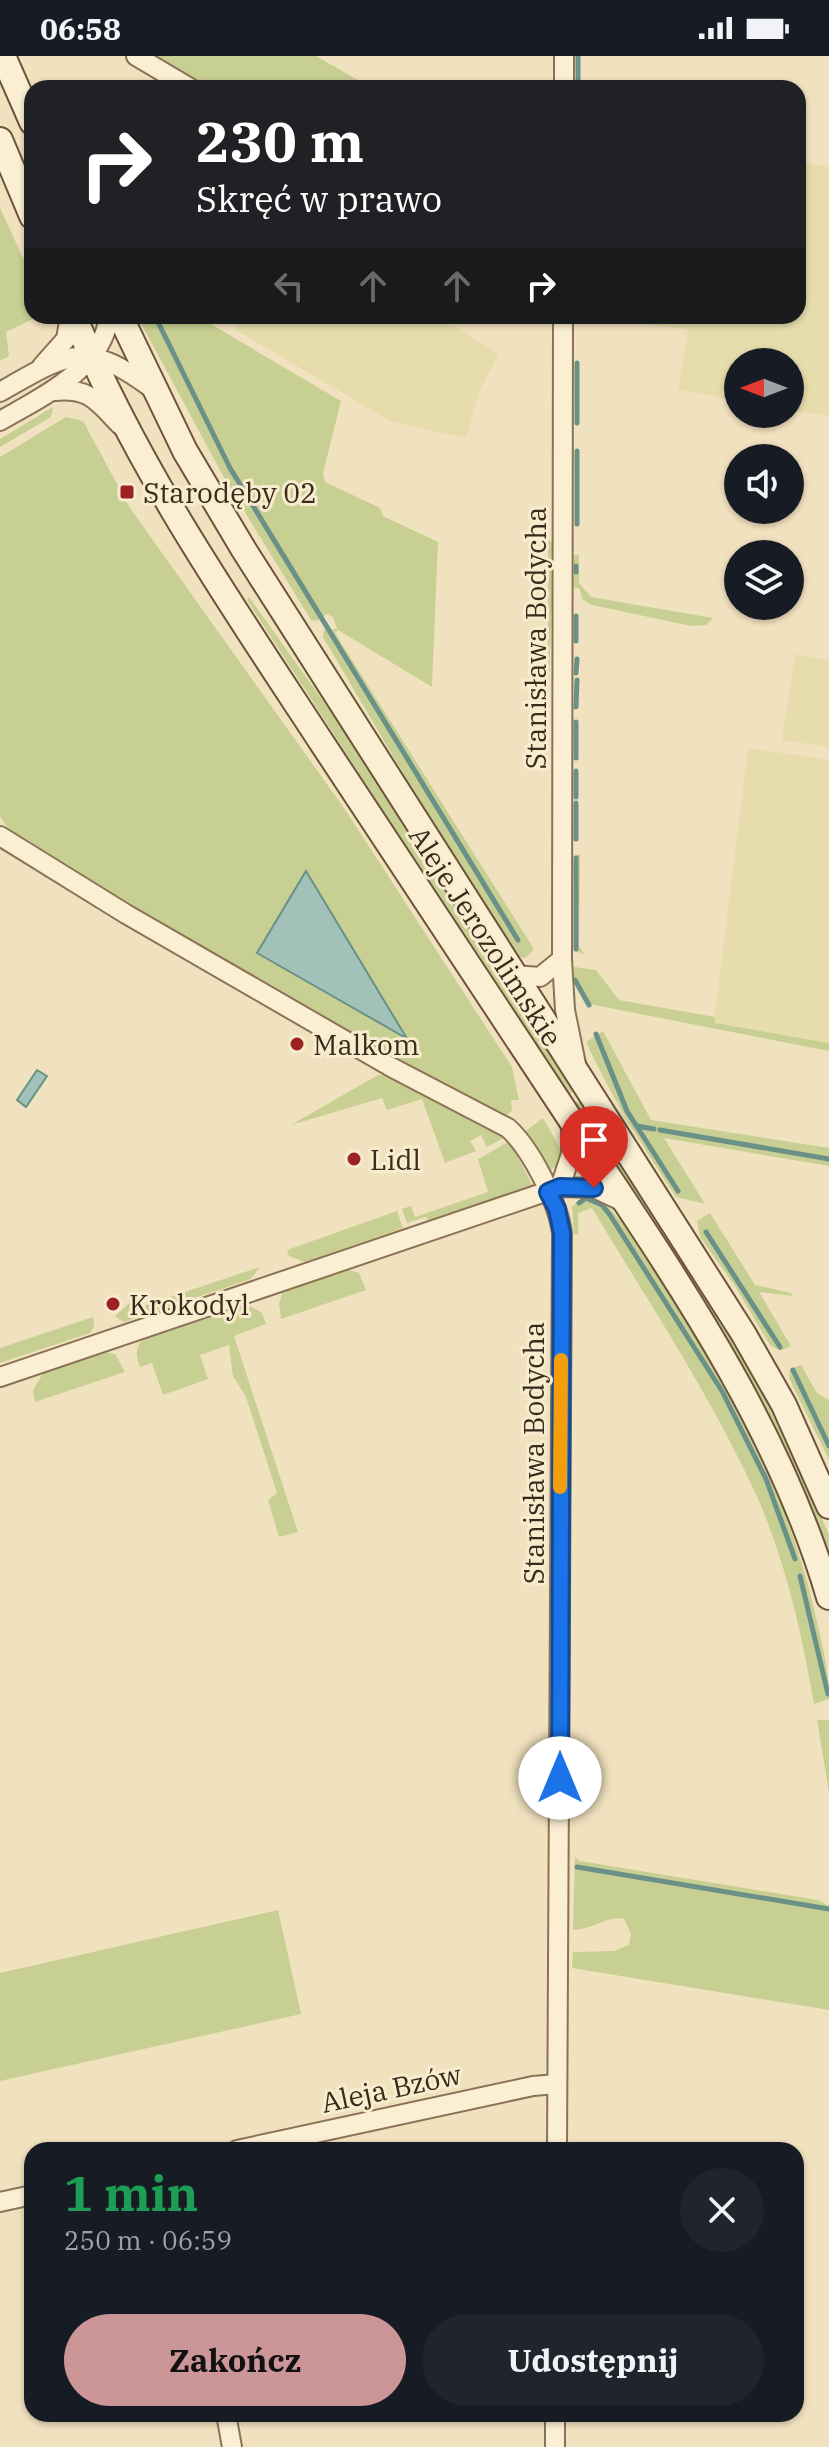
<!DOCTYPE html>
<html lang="pl">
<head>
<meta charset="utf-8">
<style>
  body { margin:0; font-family:"IBM Plex Serif",serif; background:#20242c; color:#f1f3f6; height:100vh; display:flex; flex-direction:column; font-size:30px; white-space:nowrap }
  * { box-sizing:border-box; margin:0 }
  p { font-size:26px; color:#9ea1a6 }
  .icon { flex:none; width:44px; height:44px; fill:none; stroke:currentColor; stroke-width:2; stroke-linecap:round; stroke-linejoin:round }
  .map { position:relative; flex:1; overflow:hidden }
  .drawer { position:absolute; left:24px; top:2086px; width:780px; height:280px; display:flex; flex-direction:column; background:#171b24; border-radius:24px; box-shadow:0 2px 6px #0004 }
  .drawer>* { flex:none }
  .top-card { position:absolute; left:24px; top:24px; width:782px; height:244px; border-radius:24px; box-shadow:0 2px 6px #0004; background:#202124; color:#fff; overflow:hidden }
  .needle { width:52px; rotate:270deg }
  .buttons { position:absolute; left:724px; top:292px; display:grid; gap:16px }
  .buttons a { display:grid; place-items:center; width:80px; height:80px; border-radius:50%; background:#171b24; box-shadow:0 2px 6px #0004; font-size:40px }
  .pin { position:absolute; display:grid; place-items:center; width:68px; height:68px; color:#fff; margin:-82px -34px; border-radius:50% 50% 50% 0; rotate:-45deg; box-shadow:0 0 8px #0007 }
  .pin .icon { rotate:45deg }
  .me { position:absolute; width:88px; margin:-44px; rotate:0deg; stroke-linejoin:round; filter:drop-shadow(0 0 6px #0008) }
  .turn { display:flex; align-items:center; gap:28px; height:168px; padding:0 40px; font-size:36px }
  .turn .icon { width:104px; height:104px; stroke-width:2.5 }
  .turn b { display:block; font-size:56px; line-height:68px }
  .lanes { display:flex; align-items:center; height:76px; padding:0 40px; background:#0003; justify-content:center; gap:40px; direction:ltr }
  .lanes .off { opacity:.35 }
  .round { display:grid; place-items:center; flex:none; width:84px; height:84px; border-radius:42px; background:#20242c }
  .headline { display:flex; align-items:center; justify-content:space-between; height:136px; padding:0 40px }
  h1 { font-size:48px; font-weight:800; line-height:60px; color:#1e9e55 }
  .action { display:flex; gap:16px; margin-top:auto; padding:16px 40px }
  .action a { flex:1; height:92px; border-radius:48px; background:#cc9597; color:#111; font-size:32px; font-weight:800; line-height:92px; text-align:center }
  .action a+a { background:#20242c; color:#f1f3f6 }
  .status { display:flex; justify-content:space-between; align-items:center; height:56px; padding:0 40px; background:#171b24; direction:ltr }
  .status svg { height:22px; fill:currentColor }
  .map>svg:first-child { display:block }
  .farmland { fill:#e7ddac }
  .green { fill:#c8cf92 }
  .water { fill:#a2c2b9; stroke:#699187; stroke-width:2 }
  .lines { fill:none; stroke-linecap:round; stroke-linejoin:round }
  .stream { stroke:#699187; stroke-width:5 }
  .minor-casing { stroke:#8b7256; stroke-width:22 }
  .secondary-casing { stroke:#6c5339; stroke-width:28 }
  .minor { stroke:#fbefd3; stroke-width:18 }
  .secondary { stroke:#fbefd3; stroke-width:24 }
  .route-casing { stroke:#114b97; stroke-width:20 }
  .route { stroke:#1a73e8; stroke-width:14 }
  .slow { stroke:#f59e0b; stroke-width:14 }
  .poi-dot { fill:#9e2222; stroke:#f8eccf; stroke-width:3 }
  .labels { text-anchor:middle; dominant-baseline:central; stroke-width:6; stroke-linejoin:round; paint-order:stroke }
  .poi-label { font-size:28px; fill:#392a1c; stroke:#f8eccf; text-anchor:start }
  .street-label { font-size:28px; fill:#392a1c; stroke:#f8eccf }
</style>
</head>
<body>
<div class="status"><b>06:58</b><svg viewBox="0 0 49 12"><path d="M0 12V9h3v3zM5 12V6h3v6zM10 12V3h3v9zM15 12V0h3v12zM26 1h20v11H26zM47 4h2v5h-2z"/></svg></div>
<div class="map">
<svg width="829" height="2391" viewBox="0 0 829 2391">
  <rect width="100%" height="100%" fill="#f1e2bf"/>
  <g class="farmland">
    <path d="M 798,106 L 829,111 L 829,360 L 790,353 L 790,306 L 738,306 L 738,344 L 678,334 L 688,273 L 580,262 L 798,260 Z"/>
    <path d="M 241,260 L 438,260 L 499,298 L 481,332 L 466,382 L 392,366 L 234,273 Z"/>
    <path d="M 795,598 L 829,604 L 829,691 L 782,684 Z"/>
    <path d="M 748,692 L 829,704 L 829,987 L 714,967 Z"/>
  </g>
  <g class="green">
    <path d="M 143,0 L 316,0 L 372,32 L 197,32 Z"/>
    <path d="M 0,152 L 32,221 L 32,260 L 39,260 L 6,276 L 9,300 L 0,305 Z"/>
    <path d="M 137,260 L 197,260 L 341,345 L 323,417 L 325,426 L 380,452 L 383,460 L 438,486 L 432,631 L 338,574 L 335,577 L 534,893 L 525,902 L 516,900 L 461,816 L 323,581 L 324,574 L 337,573 L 333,561 L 327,558 L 316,565 L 311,564 L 227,427 Z"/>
    <path d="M 53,351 L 51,361 L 0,391 L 0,383 Z"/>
    <path d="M 66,361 L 83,365 L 130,452 L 346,755 L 512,1011 L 519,1044 L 511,1044 L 512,1054 L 506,1061 L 395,1005 L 13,781 L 0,760 L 0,401 Z"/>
    <path d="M 548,484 L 554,488 L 548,655 Z"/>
    <path d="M 574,499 L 579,499 L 579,527 L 591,541 L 713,562 L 706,569 L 691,570 L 592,549 L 582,543 L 580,533 L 574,531 Z"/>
    <path d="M 249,541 L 371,712 L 577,1033 L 567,1039 L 247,544 Z"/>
    <path d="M 580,798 L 579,890 L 584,898 L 574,895 L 574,800 Z"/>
    <path d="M 574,911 L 596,914 L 619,944 L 715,961 L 715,967 L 829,987 L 829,995 L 589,948 L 574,925 Z"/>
    <path d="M 603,975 L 651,1064 L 829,1092 L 829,1110 L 664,1082 L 705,1148 L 676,1141 C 642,1089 611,1041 586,986 Z"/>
    <path d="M 378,1019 L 395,1020 L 507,1080 L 487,1091 L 481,1079 L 470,1085 L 476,1095 L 445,1107 L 422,1043 L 387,1054 L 382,1042 L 291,1069 Z"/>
    <path d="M 582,1043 L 724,1266 L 779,1361 L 829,1479 L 829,1510 C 806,1446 781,1385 749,1325 L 573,1048 Z"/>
    <path d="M 543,1062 L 561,1094 L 557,1109 L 544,1119 L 522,1078 Z"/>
    <path d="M 510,1085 L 532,1129 L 428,1164 L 426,1161 L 407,1167 L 402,1153 L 411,1150 L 415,1161 L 488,1136 L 478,1103 Z"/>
    <path d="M 584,1139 L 601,1143 L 623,1167 C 702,1289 781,1409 814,1553 C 821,1583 829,1612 829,1643 L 814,1648 C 802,1579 786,1507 758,1443 C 712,1341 649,1247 592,1152 L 578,1157 L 578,1179 L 574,1178 L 572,1151 Z"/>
    <path d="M 397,1155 L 403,1172 L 305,1206 L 289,1200 L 287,1194 Z"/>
    <path d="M 710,1157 L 755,1229 L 791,1237 L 793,1240 L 759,1236 L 791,1290 L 780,1295 L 770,1289 L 735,1230 L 700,1181 L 697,1165 Z"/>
    <path d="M 260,1211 L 251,1223 L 124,1266 L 115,1260 L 136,1241 L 140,1251 Z"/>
    <path d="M 349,1214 L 359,1217 L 366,1234 L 281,1263 L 279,1247 L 283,1235 Z"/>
    <path d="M 246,1248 L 262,1257 L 266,1268 L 234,1280 L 298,1476 L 279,1481 L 268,1444 L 277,1437 L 246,1341 L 233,1320 L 229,1289 L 200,1299 L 208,1323 L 163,1339 L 152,1307 L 140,1311 C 135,1298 135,1291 145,1281 Z"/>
    <path d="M 93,1261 L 94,1270 L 90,1277 L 0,1307 L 0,1292 Z"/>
    <path d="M 101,1296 L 115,1298 L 125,1316 L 35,1346 L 33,1334 L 43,1317 Z"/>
    <path d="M 801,1309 L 817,1337 L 829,1344 L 829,1404 L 789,1322 L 790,1313 Z"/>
    <path d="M 817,1664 L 829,1664 L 829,1737 Z"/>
    <path d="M 575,1801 L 580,1805 L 818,1844 L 829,1850 L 829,1954 L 572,1912 L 573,1896 L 614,1895 L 629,1889 L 631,1878 L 624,1863 C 609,1859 592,1874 573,1874 Z"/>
    <path d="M 278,1854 L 301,1958 L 0,2025 L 0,1917 Z"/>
  </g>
  <g class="water">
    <path d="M 306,815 L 406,981 L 406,982 L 257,897 Z"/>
    <path d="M 37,1014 L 47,1020 L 26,1051 L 17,1044 Z"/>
  </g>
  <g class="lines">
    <g class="stream">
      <path d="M 578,0 L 578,32"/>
      <path d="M 155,260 L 230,412 L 518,884"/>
      <path d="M 577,307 L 577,367"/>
      <path d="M 577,395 L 577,468"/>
      <path d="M 576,510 L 576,516"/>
      <path d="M 576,560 L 576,585"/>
      <path d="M 576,617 L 577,603"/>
      <path d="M 576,651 L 577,624"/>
      <path d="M 576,666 L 576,702"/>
      <path d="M 576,715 L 576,741"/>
      <path d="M 576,783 L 576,747"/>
      <path d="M 576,893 L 576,802"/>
      <path d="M 575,924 L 589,949"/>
      <path d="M 596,978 L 627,1055 L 678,1135"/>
      <path d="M 637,1070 L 654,1073"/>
      <path d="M 660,1074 L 829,1103"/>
      <path d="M 579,1147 L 586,1142 L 602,1149 L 610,1159 L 722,1335 L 766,1423 L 795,1503"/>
      <path d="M 706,1176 L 780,1291"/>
      <path d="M 793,1314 L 829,1390"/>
      <path d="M 800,1520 L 828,1638"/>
      <path d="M 577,1811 L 829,1853"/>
    </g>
    <g class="minor-casing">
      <g id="minor">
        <path d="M 136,0 L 190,32"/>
        <path d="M 564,32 L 564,0"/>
        <path d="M 563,260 L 562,903 L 565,954 L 576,1008"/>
        <path d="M 42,310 L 66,283 L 70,260"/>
        <path d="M 55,335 C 90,332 97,345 120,369"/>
        <path d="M 0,336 C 70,296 86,283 154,334"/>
        <path d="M 0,365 C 40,342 103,313 109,260"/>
        <path d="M 0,780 L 126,858 L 391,1011 L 508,1072 C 531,1093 558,1146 562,1177 L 557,2094"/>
        <path d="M 514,919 L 540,921 L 562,903"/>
        <path d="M 560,1131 L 571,1098 L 571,1064"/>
        <path d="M 0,1321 L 560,1131 L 594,1132 L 626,1147"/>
        <path d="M 237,2094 L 533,2030 L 557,2028"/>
        <path d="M 0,2146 L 32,2139"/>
        <path d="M 226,2358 L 232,2391"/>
        <path d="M 555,2391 L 555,2358"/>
      </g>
    </g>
    <g class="secondary-casing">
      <g id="secondary">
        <path d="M 3,0 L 32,66"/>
        <path d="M 0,84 L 32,160"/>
        <path d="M 74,260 C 138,414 231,548 322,687 C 411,820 498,954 586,1087 C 682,1231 780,1374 829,1541"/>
        <path d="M 120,260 L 185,395 L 244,494 L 743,1277 L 784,1349 L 829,1450"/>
      </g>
    </g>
    <use href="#minor" class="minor"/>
    <use href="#secondary" class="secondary"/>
  </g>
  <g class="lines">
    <g class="route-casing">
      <path id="route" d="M 560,1722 L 562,1177 L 557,1153 L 548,1136 L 560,1131 L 594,1132"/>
    </g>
    <use href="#route" class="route"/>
    <path class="slow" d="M 560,1431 L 561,1304"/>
  </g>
  <g class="poi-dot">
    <rect x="119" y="428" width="16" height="16" rx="4"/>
    <circle cx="297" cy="988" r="8"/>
    <circle cx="354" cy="1103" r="8"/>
    <circle cx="113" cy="1248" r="8"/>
  </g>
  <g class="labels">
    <g class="poi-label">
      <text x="143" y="436">Starodęby 02</text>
      <text x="313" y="988">Malkom</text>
      <text x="370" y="1103">Lidl</text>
      <text x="129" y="1248">Krokodyl</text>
    </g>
    <g class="street-label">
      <text transform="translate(535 582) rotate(-90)">Stanisława Bodycha</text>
      <text transform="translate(486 880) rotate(57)">Aleje Jerozolimskie</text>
      <text transform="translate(533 1397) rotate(-90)">Stanisława Bodycha</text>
      <text transform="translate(391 2032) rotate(-12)">Aleja Bzów</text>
    </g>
  </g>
</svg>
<div class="buttons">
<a><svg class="needle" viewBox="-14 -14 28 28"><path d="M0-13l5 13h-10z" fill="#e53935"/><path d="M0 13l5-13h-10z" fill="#9ea1a6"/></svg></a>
<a><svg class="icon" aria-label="sound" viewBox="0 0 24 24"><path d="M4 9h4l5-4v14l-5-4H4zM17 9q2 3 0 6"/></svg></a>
<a><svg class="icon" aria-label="layers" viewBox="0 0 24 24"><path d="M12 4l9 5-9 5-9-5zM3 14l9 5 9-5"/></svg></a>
</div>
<div class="pin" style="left:594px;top:1132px;background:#d93025"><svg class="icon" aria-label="arrive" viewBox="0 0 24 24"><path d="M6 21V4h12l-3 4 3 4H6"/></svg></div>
<svg class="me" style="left:560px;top:1722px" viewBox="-20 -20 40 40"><circle r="19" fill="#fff"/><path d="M0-13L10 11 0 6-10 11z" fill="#1a73e8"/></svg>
<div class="top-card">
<div class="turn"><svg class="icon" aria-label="right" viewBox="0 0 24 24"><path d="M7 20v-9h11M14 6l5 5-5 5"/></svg><div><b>230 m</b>Skręć w prawo</div></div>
<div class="lanes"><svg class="icon off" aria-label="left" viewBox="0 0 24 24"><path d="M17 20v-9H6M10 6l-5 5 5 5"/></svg><svg class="icon off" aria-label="ahead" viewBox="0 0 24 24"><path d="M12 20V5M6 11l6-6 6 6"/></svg><svg class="icon off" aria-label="ahead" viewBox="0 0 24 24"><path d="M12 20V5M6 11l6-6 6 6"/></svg><svg class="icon" aria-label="right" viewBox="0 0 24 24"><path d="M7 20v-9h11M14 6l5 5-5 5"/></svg></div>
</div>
<section class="drawer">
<div class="headline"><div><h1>1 min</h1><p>250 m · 06:59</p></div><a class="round"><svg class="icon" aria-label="close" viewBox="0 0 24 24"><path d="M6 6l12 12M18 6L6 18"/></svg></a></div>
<div class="action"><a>Zakończ</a><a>Udostępnij</a></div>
</section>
</div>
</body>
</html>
